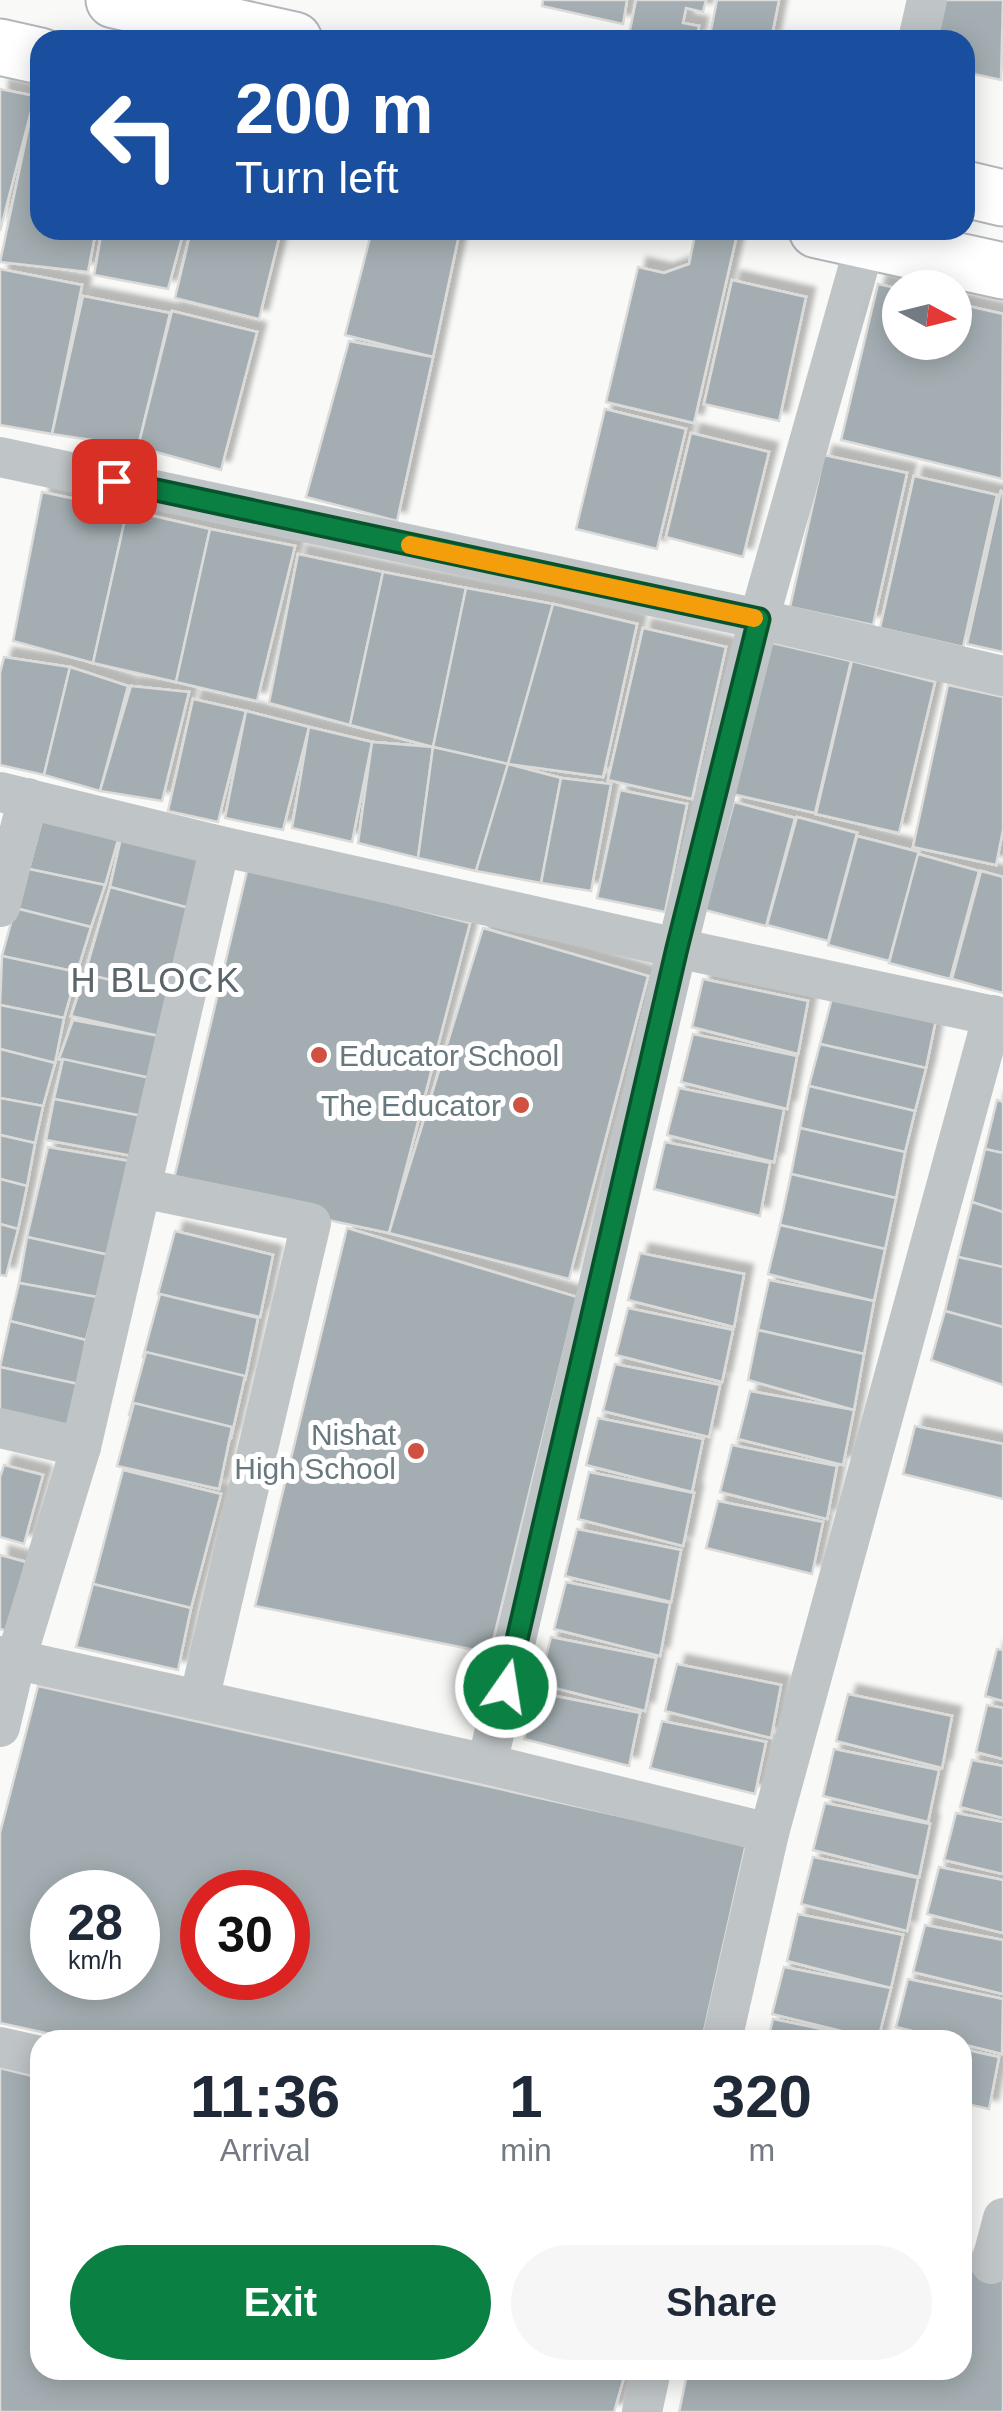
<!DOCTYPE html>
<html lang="en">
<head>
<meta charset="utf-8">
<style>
  body { margin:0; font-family:Helvetica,sans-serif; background:#f6f6f7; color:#1f2937; height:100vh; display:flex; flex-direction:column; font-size:38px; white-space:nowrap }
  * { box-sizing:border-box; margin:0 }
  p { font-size:32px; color:#747a83 }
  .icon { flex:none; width:55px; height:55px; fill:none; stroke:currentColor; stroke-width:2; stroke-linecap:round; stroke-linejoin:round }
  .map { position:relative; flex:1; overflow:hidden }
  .panel { position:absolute; left:30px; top:2030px; width:942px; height:350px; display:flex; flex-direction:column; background:#fff; border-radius:30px; box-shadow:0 5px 25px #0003 }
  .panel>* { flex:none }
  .guide { position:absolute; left:30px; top:30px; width:945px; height:210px; border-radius:30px; box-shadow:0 5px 25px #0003; background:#1a4fa0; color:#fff; overflow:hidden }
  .needle { width:65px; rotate:97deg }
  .controls { position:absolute; left:882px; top:270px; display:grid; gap:20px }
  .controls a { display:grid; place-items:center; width:90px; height:90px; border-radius:50%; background:#fff; box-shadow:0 5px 25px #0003; font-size:50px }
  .speed { position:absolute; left:30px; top:1870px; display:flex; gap:20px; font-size:50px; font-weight:700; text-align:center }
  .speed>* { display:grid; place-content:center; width:130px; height:130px; border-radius:50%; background:#fff; box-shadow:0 5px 25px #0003; line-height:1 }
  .speed small { font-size:25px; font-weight:400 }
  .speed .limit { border:15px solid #d22; background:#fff; color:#111 }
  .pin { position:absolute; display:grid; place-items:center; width:85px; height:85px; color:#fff; margin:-42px; border-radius:20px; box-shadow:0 5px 15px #0006 }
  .me { position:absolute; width:110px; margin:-55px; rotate:13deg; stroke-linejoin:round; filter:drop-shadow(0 0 8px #0008) }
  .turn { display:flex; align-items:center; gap:35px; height:210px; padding:0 40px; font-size:45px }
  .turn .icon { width:130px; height:130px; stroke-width:2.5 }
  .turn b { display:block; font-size:70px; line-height:85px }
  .eta { display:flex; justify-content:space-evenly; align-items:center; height:170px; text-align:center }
  .eta b { font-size:60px; font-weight:600; line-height:70px }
  .cta { display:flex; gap:20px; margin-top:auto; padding:20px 40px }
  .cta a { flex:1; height:115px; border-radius:60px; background:#0b8043; color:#fff; font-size:40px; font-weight:600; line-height:115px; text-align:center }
  .cta a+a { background:#f6f6f7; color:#1f2937 }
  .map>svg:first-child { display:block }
  .building { fill:#a4aeb2; stroke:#dbdbda; stroke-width:2.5; fill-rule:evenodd; filter:url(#shadow) }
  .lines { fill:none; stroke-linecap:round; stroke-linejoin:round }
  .secondary-casing { stroke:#b1b8bb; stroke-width:59 }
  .street { stroke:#bfc4c6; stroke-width:40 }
  .secondary { stroke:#fff; stroke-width:55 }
  .route-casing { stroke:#07532c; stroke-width:25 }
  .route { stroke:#0b8043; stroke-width:18 }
  .slow { stroke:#f59e0b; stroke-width:18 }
  .poi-dot { fill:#d05141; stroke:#fff; stroke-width:4 }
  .labels { text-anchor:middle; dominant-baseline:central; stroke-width:10; stroke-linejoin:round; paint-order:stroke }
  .poi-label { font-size:30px; fill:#67787f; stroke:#fff; text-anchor:end }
  .quarter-label { font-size:35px; letter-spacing:2.5px; fill:#59656b; stroke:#fff }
</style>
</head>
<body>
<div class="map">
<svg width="1003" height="2412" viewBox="0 0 1003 2412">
  <defs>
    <filter id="shadow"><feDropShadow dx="9" dy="-9" stdDeviation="2.5" flood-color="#0004"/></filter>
  </defs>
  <rect width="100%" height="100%" fill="#f9f9f7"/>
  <g class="building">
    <path d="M 543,0 L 627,0 L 623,24 L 542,6 Z"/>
    <path d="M 636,0 L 706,0 L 703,12 L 686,8 L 683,23 L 699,26 L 696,40 L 628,40 Z"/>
    <path d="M 717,0 L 779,0 L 771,40 L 709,40 Z"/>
    <path d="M 938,0 L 1003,0 L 1001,80 L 965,72 L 965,40 L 929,40 Z"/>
    <path d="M 0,89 L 35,96 L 0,231 Z"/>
    <path d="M 35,96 L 40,97 L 40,230 L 96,230 L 88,272 L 0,262 Z"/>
    <path d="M 102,230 L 184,230 L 168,289 L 94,275 Z"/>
    <path d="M 191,230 L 281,230 L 259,319 L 175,298 Z"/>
    <path d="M 372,230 L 460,230 L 433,357 L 345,335 Z"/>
    <path d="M 696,230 L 738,230 L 694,423 L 606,402 L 638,267 L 664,273 L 689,264 Z"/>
    <path d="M 0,269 L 82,285 L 52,434 L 0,425 Z"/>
    <path d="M 732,280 L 806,297 L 779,421 L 704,404 Z"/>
    <path d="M 878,284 L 900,289 L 900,342 L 955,342 L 955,303 L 1003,314 L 1002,479 L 841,440 Z"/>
    <path d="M 83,296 L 170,313 L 138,447 L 52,434 Z"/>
    <path d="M 172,311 L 257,332 L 221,470 L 138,447 Z"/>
    <path d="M 349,341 L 433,357 L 397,521 L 306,497 Z"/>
    <path d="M 605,409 L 686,429 L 657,549 L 576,529 Z"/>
    <path d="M 691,433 L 769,452 L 743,557 L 666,537 Z"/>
    <path d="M 824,455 L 907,473 L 873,625 L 790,607 Z"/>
    <path d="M 914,476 L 997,495 L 963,647 L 880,628 Z"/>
    <path d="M 1001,491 L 1003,492 L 1003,652 L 967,644 Z"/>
    <path d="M 42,492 L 127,510 L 93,663 L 13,641 Z"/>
    <path d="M 127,510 L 210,529 L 176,682 L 93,663 Z"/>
    <path d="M 210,529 L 295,546 L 257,701 L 176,682 Z"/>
    <path d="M 298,554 L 383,572 L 350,725 L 269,703 Z"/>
    <path d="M 383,572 L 466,588 L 433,747 L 350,725 Z"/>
    <path d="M 466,588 L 553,604 L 508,764 L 433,747 Z"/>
    <path d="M 553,604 L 637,624 L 603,777 L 508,764 Z"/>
    <path d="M 643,628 L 726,647 L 692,799 L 608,780 Z"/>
    <path d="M 768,642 L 851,661 L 815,813 L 732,794 Z"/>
    <path d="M 4,657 L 70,667 L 44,775 L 0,765 L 0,673 Z"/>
    <path d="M 852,661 L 935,682 L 899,833 L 816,814 Z"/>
    <path d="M 70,667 L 128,686 L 100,791 L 44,775 Z"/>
    <path d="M 948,685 L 1003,697 L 1003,830 L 996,865 L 913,847 Z"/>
    <path d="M 131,686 L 189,692 L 162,801 L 100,791 Z"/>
    <path d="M 193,699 L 246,711 L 218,822 L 168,811 Z"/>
    <path d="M 246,711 L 309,727 L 283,830 L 225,818 Z"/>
    <path d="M 309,727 L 372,742 L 352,842 L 292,828 Z"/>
    <path d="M 372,742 L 433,747 L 418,858 L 358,843 Z"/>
    <path d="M 433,747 L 508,764 L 476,871 L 418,858 Z"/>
    <path d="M 508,764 L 561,778 L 541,883 L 476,871 Z"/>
    <path d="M 561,778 L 611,784 L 591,891 L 541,883 Z"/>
    <path d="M 620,790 L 687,804 L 665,912 L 597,898 Z"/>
    <path d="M 734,802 L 795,818 L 766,926 L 705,910 Z"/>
    <path d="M 797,817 L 857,833 L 828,941 L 767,925 Z"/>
    <path d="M 42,820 L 118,840 L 105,885 L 29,869 Z"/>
    <path d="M 857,836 L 919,852 L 889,961 L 828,945 Z"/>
    <path d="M 121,838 L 202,859 L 189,908 L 110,887 Z"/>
    <path d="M 918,854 L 979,871 L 950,979 L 889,963 Z"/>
    <path d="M 248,867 L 470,923 L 389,1233 L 172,1187 Z"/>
    <path d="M 29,869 L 105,885 L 91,927 L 15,908 Z"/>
    <path d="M 981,871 L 1003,877 L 1003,993 L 952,979 Z"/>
    <path d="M 110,887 L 189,908 L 167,993 L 85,974 Z"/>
    <path d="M 15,908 L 91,927 L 77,972 L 2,956 Z"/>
    <path d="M 483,928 L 648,976 L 569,1279 L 389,1233 Z"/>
    <path d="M 2,956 L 77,972 L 64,1018 L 0,1005 Z"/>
    <path d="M 85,974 L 167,993 L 159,1036 L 71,1016 Z"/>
    <path d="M 703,979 L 808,1001 L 798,1054 L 692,1027 Z"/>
    <path d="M 832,998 L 936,1019 L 926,1068 L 820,1044 Z"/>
    <path d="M 0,1005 L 64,1018 L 55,1063 L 0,1049 Z"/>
    <path d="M 73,1020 L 159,1036 L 150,1078 L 59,1059 Z"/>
    <path d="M 693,1034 L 797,1056 L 787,1109 L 681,1082 Z"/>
    <path d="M 820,1044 L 926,1068 L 915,1111 L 809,1086 Z"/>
    <path d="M 0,1049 L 55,1063 L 43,1106 L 0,1098 Z"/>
    <path d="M 63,1059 L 150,1078 L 142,1116 L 54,1099 Z"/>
    <path d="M 809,1086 L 915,1111 L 905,1152 L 800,1128 Z"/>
    <path d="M 679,1088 L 784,1109 L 774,1162 L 667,1135 Z"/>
    <path d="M 0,1098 L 43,1106 L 35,1143 L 0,1135 Z"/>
    <path d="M 54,1099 L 142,1116 L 133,1156 L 46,1140 Z"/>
    <path d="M 997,1100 L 1003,1102 L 1003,1153 L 985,1149 Z"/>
    <path d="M 800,1128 L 905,1152 L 896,1198 L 791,1174 Z"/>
    <path d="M 0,1135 L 35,1143 L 27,1186 L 0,1179 Z"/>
    <path d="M 665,1142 L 770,1163 L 760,1216 L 654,1189 Z"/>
    <path d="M 48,1147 L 129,1161 L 109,1255 L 27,1237 Z"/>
    <path d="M 985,1149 L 1003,1153 L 1003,1212 L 972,1202 Z"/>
    <path d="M 791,1174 L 896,1198 L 885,1249 L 780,1225 Z"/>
    <path d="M 0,1179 L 27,1186 L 18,1229 L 0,1224 Z"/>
    <path d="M 972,1202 L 1003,1212 L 1003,1267 L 958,1257 Z"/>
    <path d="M 0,1224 L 18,1229 L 6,1276 L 0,1275 Z"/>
    <path d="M 780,1225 L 885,1249 L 874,1301 L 768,1274 Z"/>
    <path d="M 347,1228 L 577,1297 L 490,1653 L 255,1606 Z"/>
    <path d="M 175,1231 L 273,1255 L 260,1317 L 158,1294 Z"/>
    <path d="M 27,1237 L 109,1255 L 97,1297 L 19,1283 Z"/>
    <path d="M 640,1253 L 744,1274 L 734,1327 L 628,1300 Z"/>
    <path d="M 958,1257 L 1003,1267 L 1003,1327 L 945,1311 Z"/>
    <path d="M 769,1280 L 874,1301 L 864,1354 L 758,1330 Z"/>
    <path d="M 19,1283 L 97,1297 L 86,1340 L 10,1321 Z"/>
    <path d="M 160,1294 L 258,1318 L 245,1380 L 143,1357 Z"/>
    <path d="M 628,1308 L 733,1330 L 722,1382 L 616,1355 Z"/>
    <path d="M 945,1311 L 1003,1327 L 1003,1385 L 931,1360 Z"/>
    <path d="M 10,1321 L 86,1340 L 78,1384 L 0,1367 Z"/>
    <path d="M 758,1330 L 864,1354 L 854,1410 L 748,1380 Z"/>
    <path d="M 146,1352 L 245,1376 L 231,1438 L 129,1415 Z"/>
    <path d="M 615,1364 L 720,1385 L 709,1437 L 603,1411 Z"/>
    <path d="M 0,1367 L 78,1384 L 68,1428 L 0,1411 Z"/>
    <path d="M 750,1391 L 854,1410 L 843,1465 L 738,1439 Z"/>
    <path d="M 134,1403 L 232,1427 L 219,1489 L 117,1466 Z"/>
    <path d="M 598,1418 L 703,1439 L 692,1492 L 586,1465 Z"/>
    <path d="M 915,1426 L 1003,1444 L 1003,1499 L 903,1474 Z"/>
    <path d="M 732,1445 L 837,1466 L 827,1519 L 720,1492 Z"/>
    <path d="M 4,1465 L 43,1475 L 24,1544 L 0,1537 L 0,1477 Z"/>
    <path d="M 123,1470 L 221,1494 L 191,1608 L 93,1584 Z"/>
    <path d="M 589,1472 L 694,1493 L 683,1546 L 578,1519 Z"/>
    <path d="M 718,1501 L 823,1522 L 812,1574 L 706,1548 Z"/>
    <path d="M 577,1529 L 681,1550 L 671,1602 L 565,1576 Z"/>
    <path d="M 0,1555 L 26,1562 L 8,1631 L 0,1629 Z"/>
    <path d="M 566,1582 L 670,1603 L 660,1656 L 554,1629 Z"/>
    <path d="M 93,1584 L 191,1608 L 178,1670 L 76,1647 Z"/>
    <path d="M 551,1637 L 656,1658 L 645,1711 L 539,1684 Z"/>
    <path d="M 997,1649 L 1003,1650 L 1003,1701 L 985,1696 Z"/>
    <path d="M 677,1664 L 781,1685 L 771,1738 L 665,1711 Z"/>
    <path d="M 38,1686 L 746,1844 L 702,2040 L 78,2040 L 0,2023 L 0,1833 ZM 52,1892 L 138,1892 L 138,1978 L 52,1978 ZM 202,1892 L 288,1892 L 288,1978 L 202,1978 Z"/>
    <path d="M 535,1692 L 640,1713 L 629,1766 L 524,1739 Z"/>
    <path d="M 848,1694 L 952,1716 L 942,1768 L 836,1741 Z"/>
    <path d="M 987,1705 L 1003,1708 L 1003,1759 L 976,1752 Z"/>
    <path d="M 662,1721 L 766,1742 L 755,1794 L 650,1768 Z"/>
    <path d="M 834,1749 L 939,1770 L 928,1822 L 823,1796 Z"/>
    <path d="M 972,1760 L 1003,1766 L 1003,1818 L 960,1807 Z"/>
    <path d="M 825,1803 L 930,1824 L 919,1877 L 813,1850 Z"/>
    <path d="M 956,1813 L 1003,1822 L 1003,1874 L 944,1860 Z"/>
    <path d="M 813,1857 L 918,1878 L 907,1931 L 801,1904 Z"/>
    <path d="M 939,1867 L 1003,1880 L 1003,1933 L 927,1914 Z"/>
    <path d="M 798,1914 L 903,1935 L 891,1988 L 787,1961 Z"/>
    <path d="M 925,1925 L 1003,1940 L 1003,1994 L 913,1972 Z"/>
    <path d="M 784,1967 L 891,1988 L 878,2040 L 772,2014 Z"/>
    <path d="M 908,1979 L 1003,1999 L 1002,2054 L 962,2044 L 962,2040 L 949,2040 L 896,2027 Z"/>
    <path d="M 773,2019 L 875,2040 L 768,2040 Z"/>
    <path d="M 962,2049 L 999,2057 L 989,2109 L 962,2103 Z"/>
    <path d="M 0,2068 L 40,2078 L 40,2370 L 626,2370 L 614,2412 L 0,2412 Z"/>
    <path d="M 962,2261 L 1003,2267 L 1003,2412 L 679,2412 L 688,2370 L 962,2370 Z"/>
  </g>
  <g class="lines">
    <g class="secondary-casing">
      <g id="secondary">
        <path d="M 114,0 L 294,40"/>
        <path d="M 0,47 L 40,56"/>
        <path d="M 965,189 L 1003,198"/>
        <path d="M 817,230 L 1003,271"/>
      </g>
    </g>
    <g class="street">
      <path d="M 918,40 L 927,0"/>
      <path d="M 0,457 L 759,619 L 1003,676"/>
      <path d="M 0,792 L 220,846 L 677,948 L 1003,1018"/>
      <path d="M 0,907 L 28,798"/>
      <path d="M 141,1188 L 311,1223 L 199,1700"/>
      <path d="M 0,1428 L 81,1447"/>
      <path d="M 0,1656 L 487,1764"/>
      <path d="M 0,1727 L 16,1659 L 81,1447 L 220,846"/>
      <path d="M 769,1833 L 993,1015"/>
      <path d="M 722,2040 L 769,1833 L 487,1764 L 677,948 L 759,619 L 869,230"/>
      <path d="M 0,2047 L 40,2056"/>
      <path d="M 991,2264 L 1003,2218"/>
      <path d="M 642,2412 L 651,2370"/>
    </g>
    <use href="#secondary" class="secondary"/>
  </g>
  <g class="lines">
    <g class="route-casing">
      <path id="route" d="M 114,481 L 759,619 L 677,948 L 506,1687"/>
    </g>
    <use href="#route" class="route"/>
    <path class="slow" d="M 410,545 L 754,618"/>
  </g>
  <g class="poi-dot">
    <circle cx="319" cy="1055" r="10"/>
    <circle cx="521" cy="1105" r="10"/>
    <circle cx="416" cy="1451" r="10"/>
  </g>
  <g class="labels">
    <g class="poi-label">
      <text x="339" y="1055" text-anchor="start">Educator School</text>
      <text x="501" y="1105">The Educator</text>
      <text x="396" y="1434">Nishat<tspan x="396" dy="34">High School</tspan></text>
    </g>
    <g class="quarter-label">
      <text x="156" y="979">H BLOCK</text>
    </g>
  </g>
</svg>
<div class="controls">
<a><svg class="needle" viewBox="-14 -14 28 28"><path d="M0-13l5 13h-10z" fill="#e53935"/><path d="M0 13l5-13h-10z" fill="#747a83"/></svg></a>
</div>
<div class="speed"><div>28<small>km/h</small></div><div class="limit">30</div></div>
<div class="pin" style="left:114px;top:481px;background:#d93025"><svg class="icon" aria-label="arrive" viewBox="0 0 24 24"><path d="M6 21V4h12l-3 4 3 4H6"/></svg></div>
<svg class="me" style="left:506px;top:1687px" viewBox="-20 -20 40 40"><circle r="17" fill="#0b8043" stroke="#fff" stroke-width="3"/><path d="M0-11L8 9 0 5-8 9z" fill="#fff"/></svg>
<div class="guide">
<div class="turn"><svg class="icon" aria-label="left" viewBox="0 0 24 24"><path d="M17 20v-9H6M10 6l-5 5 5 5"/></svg><div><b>200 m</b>Turn left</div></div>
</div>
<section class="panel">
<div class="eta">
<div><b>11:36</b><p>Arrival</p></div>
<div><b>1</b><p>min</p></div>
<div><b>320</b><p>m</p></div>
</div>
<div class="cta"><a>Exit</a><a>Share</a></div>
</section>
</div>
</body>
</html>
